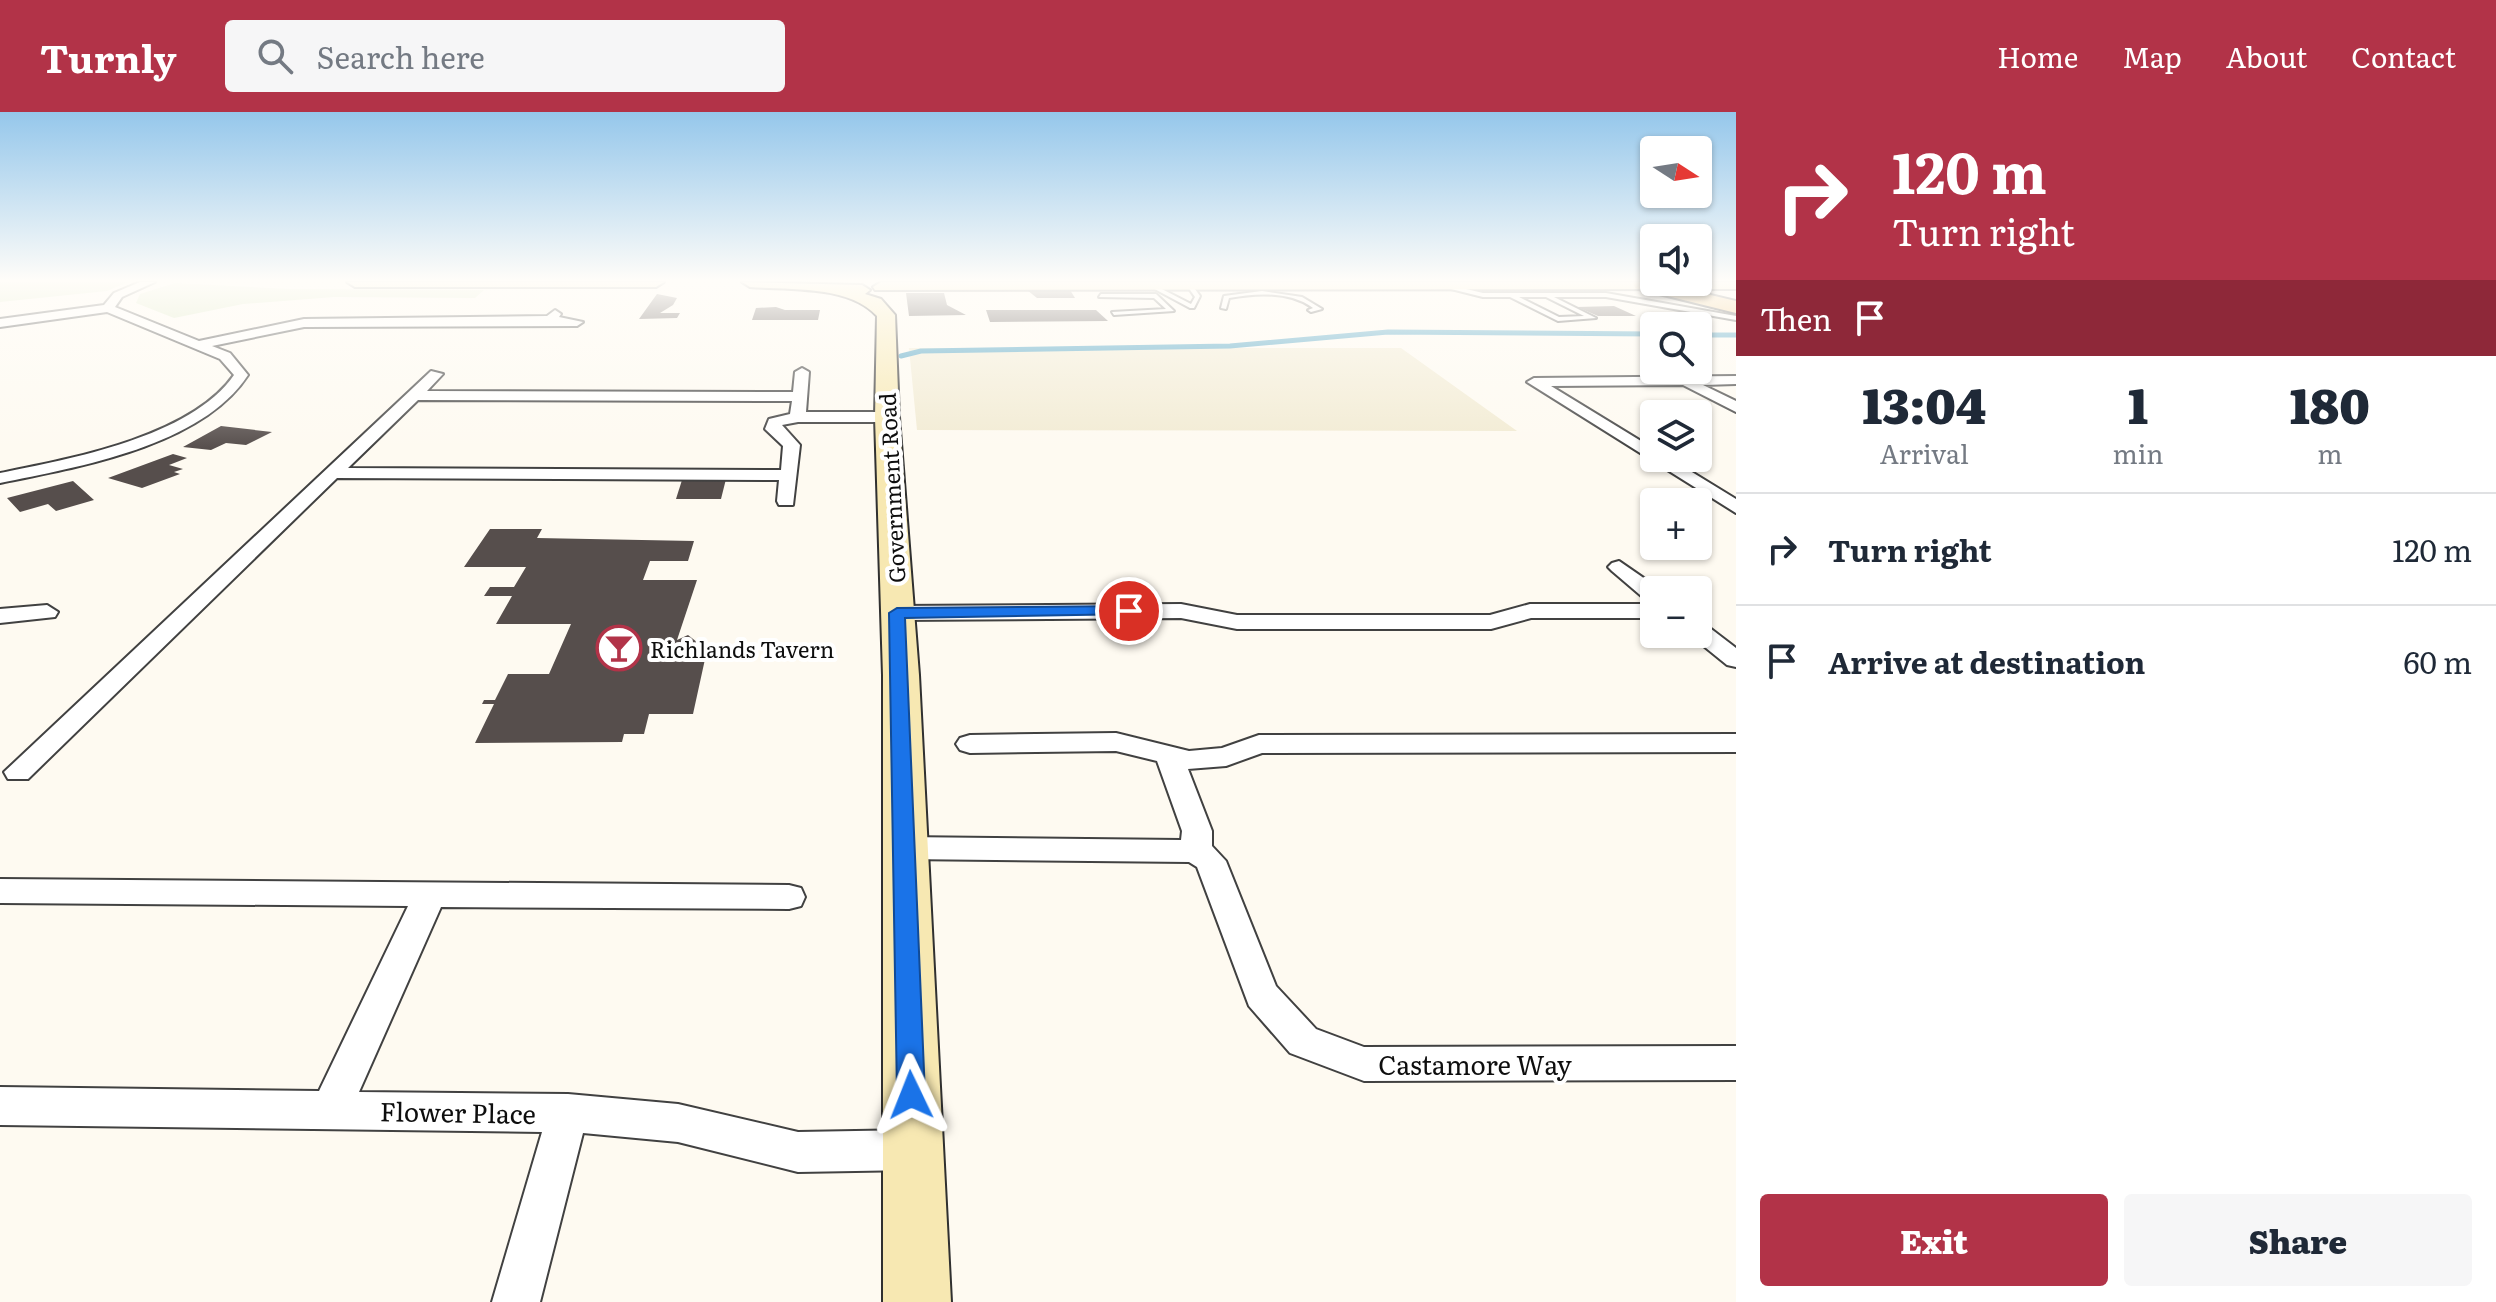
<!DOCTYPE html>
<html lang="en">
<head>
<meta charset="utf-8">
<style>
  body { margin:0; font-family:Literata,serif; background:#f6f6f7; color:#1f2937; height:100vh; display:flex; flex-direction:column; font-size:30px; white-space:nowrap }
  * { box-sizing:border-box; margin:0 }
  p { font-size:26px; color:#747a83 }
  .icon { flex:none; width:44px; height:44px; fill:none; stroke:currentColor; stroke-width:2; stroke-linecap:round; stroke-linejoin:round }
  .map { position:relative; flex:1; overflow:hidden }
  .panel { display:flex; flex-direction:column; background:#fff; width:760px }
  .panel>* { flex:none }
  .top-card { background:#b23348; color:#fff; overflow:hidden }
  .needle { width:52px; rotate:102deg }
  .fabs { position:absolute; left:1640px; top:24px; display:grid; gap:16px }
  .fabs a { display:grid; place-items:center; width:72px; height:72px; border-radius:8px; background:#fff; box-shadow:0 2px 6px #0004; font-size:40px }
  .pin { position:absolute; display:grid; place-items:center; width:68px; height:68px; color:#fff; margin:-34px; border:4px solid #fff; border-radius:50%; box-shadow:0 2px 8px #0007 }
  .me { position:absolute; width:88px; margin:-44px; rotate:358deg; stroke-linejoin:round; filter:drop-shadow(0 0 6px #0008) }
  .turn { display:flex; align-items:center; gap:28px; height:168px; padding:0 24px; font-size:36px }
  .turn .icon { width:104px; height:104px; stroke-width:2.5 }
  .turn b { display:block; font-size:56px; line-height:68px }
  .then { display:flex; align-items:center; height:76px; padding:0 24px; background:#0003; gap:16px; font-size:30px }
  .eta { display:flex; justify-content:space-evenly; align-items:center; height:136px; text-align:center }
  .eta b { font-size:48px; font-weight:800; line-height:56px }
  .primary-button { display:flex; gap:16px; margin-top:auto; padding:16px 24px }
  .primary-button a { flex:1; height:92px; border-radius:8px; background:#b23348; color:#fff; font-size:32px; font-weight:800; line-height:92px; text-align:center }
  .primary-button a+a { background:#f6f6f7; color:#1f2937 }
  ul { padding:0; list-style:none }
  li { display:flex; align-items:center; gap:24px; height:112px; padding:0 24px; border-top:2px solid #e0e1e3 }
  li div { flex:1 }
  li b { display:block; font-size:30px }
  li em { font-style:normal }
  header { display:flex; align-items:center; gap:48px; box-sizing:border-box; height:112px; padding:0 40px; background:#b23348; color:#fff }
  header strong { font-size:38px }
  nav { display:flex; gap:44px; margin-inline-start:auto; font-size:28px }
  .search { width:560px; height:72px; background:#f6f6f7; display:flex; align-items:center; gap:20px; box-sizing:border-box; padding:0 28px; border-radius:8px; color:#747a83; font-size:30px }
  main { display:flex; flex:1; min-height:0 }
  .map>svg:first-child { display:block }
  .farmland { fill:#f2ebd3 }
  .green { fill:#d7e5bd }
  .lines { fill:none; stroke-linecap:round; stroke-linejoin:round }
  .stream { stroke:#489fc1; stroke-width:5 }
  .building { fill:#564e4c }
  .lane-casing { stroke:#414141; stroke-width:4 }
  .street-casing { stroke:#414141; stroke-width:4 }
  .secondary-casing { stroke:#303030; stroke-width:4 }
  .primary-casing { stroke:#1f1f1f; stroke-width:4 }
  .lane { fill:#fff; fill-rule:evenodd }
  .street { fill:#fff; fill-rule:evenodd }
  .secondary { fill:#f7e8b2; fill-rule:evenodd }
  .primary { fill:#ecc073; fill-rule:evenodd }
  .route { fill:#1a73e8; stroke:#114b97; stroke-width:2 }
  .labels { text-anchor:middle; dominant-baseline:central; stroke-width:8; stroke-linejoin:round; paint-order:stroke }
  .street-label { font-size:22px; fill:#0e0e0e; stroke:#fff }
  .poi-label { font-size:22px; fill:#0e0e0e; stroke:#fff; text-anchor:start }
  .near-street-label { font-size:26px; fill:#0e0e0e; stroke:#fff }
</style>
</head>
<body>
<header>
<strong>Turnly</strong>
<div class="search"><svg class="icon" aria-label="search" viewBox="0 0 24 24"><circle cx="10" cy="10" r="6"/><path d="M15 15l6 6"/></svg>Search here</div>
<nav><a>Home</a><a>Map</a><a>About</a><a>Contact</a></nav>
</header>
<main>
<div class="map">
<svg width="1736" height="1190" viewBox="0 0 1736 1190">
  <rect width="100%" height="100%" fill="#fefaf1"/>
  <path class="farmland" d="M 909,236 L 1401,236 L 1517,319 L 917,318 Z"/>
  <g class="green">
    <path d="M 0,170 L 128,170 L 107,179 L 0,190 Z"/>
    <path d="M 175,171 L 289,177 L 484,178 L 475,186 L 334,185 L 243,192 L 174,206 L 136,191 L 140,182 Z"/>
  </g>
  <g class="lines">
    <g class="stream">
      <path d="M 1698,223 L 1736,223"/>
      <path d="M 901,244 L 921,239 L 1230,234 L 1388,220 L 1654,222"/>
    </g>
  </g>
  <g class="building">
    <path d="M 1027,178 L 1070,178 L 1075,186 L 1037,186 Z"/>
    <path d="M 906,181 L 944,181 L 947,193 L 966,203 L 909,204 Z"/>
    <path d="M 657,182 L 677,186 L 673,193 L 660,201 L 680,201 L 677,206 L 639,207 Z"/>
    <path d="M 1614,194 L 1636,204 L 1598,204 L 1577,195 Z"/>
    <path d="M 776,195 L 785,198 L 820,198 L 818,208 L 752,208 L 756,196 Z"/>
    <path d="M 986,198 L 1096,198 L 1108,209 L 990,210 Z"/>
    <path d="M 221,314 L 272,320 L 246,333 L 226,331 L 211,338 L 183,335 Z"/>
    <path d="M 173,342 L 187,346 L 169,353 L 183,357 L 174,360 L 180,362 L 142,376 L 108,366 Z"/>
    <path d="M 726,367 L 721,387 L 676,387 L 682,368 Z"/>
    <path d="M 73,369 L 94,388 L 56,399 L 48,392 L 20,400 L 7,386 Z"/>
    <path d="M 490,417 L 542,417 L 537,426 L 694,429 L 688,449 L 650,449 L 643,468 L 697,468 L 677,528 L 688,523 L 707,538 L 693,602 L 649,602 L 644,622 L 624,622 L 622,630 L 475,631 L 494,592 L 482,592 L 484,588 L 495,588 L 508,562 L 549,562 L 571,512 L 496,512 L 512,484 L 484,484 L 490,475 L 514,475 L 526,455 L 464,455 Z"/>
  </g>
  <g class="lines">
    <g class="lane-casing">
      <g id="lane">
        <path d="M 1176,170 L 1192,173 L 1200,184 L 1194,196 L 1190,196 L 1149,174 L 1154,173 L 1191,192 L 1195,185 L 1188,175 Z"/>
        <path d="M 1441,171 L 1483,181 L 1606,181 L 1736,204 L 1736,208 L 1606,185 L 1554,185 L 1596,206 L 1558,209 L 1510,185 L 1483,185 L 1439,174 ZM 1519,185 L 1546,185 L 1584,204 L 1559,205 Z"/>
        <path d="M 1262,179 L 1302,185 L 1322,197 L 1311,200 L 1308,198 L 1313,196 C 1290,179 1256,181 1229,186 L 1226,197 L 1221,196 L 1224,184 Z"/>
        <path d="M 1101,182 L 1156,182 L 1174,199 L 1114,203 L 1112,200 L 1166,197 L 1154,186 L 1099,185 Z"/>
      </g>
    </g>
    <g class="street-casing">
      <g id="street">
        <path d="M 140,170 L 155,170 L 122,185 L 115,195 L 199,229 L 304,207 L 547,204 L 555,198 L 561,202 L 559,205 L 583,210 L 577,214 L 304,215 L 212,234 L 230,241 L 248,263 C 202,334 79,355 0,371 L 0,361 C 70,347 191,325 234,263 L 220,247 L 107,200 L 0,215 L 0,207 L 104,193 L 114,181 Z"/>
        <path d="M 802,256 L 809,260 L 806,300 L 887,300 L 895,305 L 887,310 L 798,310 L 782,313 L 800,333 L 793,393 L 779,393 L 777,389 L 779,368 L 337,366 L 28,667 L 8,667 L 4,660 L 431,259 L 443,262 L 427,279 L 793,280 L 795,260 ZM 418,288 L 792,289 L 790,302 L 769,307 L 765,317 L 783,334 L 781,358 L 348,356 Z"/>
        <path d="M 1736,264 L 1736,272 L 1703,273 L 1736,289 L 1736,300 L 1683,273 L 1551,274 L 1654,337 L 1654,346 L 1669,346 L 1736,387 L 1736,401 L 1527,270 L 1534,266 Z"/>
        <path d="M 1619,449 L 1661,478 L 1654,478 L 1654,490 L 1646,488 L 1612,459 L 1608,455 L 1612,451 Z"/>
        <path d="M 1181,492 L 1237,503 L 1490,503 L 1530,492 L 1654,492 L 1654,506 L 1531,506 L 1491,517 L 1237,517 L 1181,506 L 897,508 L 886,501 L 897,494 Z"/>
        <path d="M 47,493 L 58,500 L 55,505 L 0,511 L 0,497 Z"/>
        <path d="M 1698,511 L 1706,513 L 1736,536 L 1736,555 L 1727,553 L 1690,523 L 1698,522 Z"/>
        <path d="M 1116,621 L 1189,639 L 1222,636 L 1259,623 L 1736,622 L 1736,640 L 1262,641 L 1226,654 L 1188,657 L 1212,719 L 1212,734 L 1226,749 L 1276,874 L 1316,917 L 1364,935 L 1736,934 L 1736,968 L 1364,969 L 1290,941 L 1249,894 L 1197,755 L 1189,750 L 903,747 L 892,744 L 888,736 L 892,728 L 903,725 L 1181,728 L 1182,719 L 1157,649 L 1116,639 L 970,641 L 960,638 L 956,632 L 960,626 L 970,623 Z"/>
        <path d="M 0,767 L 789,773 L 801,776 L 805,785 L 801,794 L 789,797 L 441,795 L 359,980 L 568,982 L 678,992 L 798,1020 L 913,1018 L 928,1024 L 934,1038 L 928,1052 L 913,1058 L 798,1060 L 678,1030 L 583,1021 L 540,1190 L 492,1190 L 542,1020 L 0,1013 L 0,975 L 319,979 L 408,794 L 0,791 Z"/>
      </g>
    </g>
    <g class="secondary-casing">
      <g id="secondary">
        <path d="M 347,170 L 664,170 L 656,175 L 355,175 Z"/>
        <path d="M 742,170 L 862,173 L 870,178 L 865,182 L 881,187 L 895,203 L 899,305 L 919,563 L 951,1190 L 883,1190 L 883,563 L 875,305 L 877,204 C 849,173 789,178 750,175 Z"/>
        <path d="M 881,170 L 1736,170 L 1736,177 L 875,178 L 873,175 Z"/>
      </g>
    </g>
    <g class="primary-casing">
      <path id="primary" d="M 1633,170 L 1656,170 L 1736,189 L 1736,201 L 1635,176 Z"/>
    </g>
    <use href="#lane" class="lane"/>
    <use href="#street" class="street"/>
    <use href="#secondary" class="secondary"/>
    <use href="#primary" class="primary"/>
  </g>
  <linearGradient id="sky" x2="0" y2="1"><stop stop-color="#95c7eb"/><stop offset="0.5" stop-color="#fffdf9"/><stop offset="1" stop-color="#fffdf9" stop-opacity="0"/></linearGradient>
  <rect width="1736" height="337" fill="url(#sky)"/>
  <path class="route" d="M 1129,494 L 1135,495 L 1135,502 L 905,506 L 925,983 L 921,992 L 911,996 L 901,992 L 897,983 L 889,501 L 897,496 Z"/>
  <defs>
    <g id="bar-ring" transform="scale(2.3)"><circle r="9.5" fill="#fff" stroke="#b23348" stroke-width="1.5"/><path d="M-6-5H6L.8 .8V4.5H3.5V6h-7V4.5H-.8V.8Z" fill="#b23348"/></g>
  </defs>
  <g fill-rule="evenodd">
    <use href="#bar-ring" x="619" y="536"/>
  </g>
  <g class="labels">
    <g class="street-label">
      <text transform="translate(891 376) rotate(-93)">Government Road</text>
    </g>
    <g class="poi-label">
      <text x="650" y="536">Richlands Tavern</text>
    </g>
    <g class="near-street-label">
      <text x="1475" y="951">Castamore Way</text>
      <text transform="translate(458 999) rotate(1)">Flower Place</text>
    </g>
  </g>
</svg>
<div class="fabs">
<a><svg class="needle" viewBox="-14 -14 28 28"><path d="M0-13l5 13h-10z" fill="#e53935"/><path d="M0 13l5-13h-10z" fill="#747a83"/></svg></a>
<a><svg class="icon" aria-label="sound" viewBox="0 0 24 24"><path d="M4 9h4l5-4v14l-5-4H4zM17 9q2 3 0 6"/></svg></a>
<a><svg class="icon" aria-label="search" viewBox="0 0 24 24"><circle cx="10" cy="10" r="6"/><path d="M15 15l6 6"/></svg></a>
<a><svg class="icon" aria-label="layers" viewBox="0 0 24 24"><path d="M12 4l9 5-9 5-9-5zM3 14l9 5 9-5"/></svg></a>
<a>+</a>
<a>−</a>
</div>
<div class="pin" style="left:1129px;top:499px;background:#d93025"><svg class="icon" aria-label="arrive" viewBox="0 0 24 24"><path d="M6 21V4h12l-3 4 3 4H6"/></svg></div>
<svg class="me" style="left:911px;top:983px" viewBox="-20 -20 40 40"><path d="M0-17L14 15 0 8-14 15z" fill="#1a73e8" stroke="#fff" stroke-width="4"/></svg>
</div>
<section class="panel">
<div class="top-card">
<div class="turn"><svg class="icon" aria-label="right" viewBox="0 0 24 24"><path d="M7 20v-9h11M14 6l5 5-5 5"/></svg><div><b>120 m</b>Turn right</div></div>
<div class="then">Then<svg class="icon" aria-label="arrive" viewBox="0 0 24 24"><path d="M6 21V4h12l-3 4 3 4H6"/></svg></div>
</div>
<div class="eta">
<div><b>13:04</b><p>Arrival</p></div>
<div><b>1</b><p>min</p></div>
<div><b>180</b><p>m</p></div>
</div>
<ul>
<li><svg class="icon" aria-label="right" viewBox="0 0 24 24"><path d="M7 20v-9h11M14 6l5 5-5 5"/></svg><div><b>Turn right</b></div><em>120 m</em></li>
<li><svg class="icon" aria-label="arrive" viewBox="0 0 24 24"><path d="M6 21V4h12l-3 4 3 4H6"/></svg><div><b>Arrive at destination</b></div><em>60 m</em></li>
</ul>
<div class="primary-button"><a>Exit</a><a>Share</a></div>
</section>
</main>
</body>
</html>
